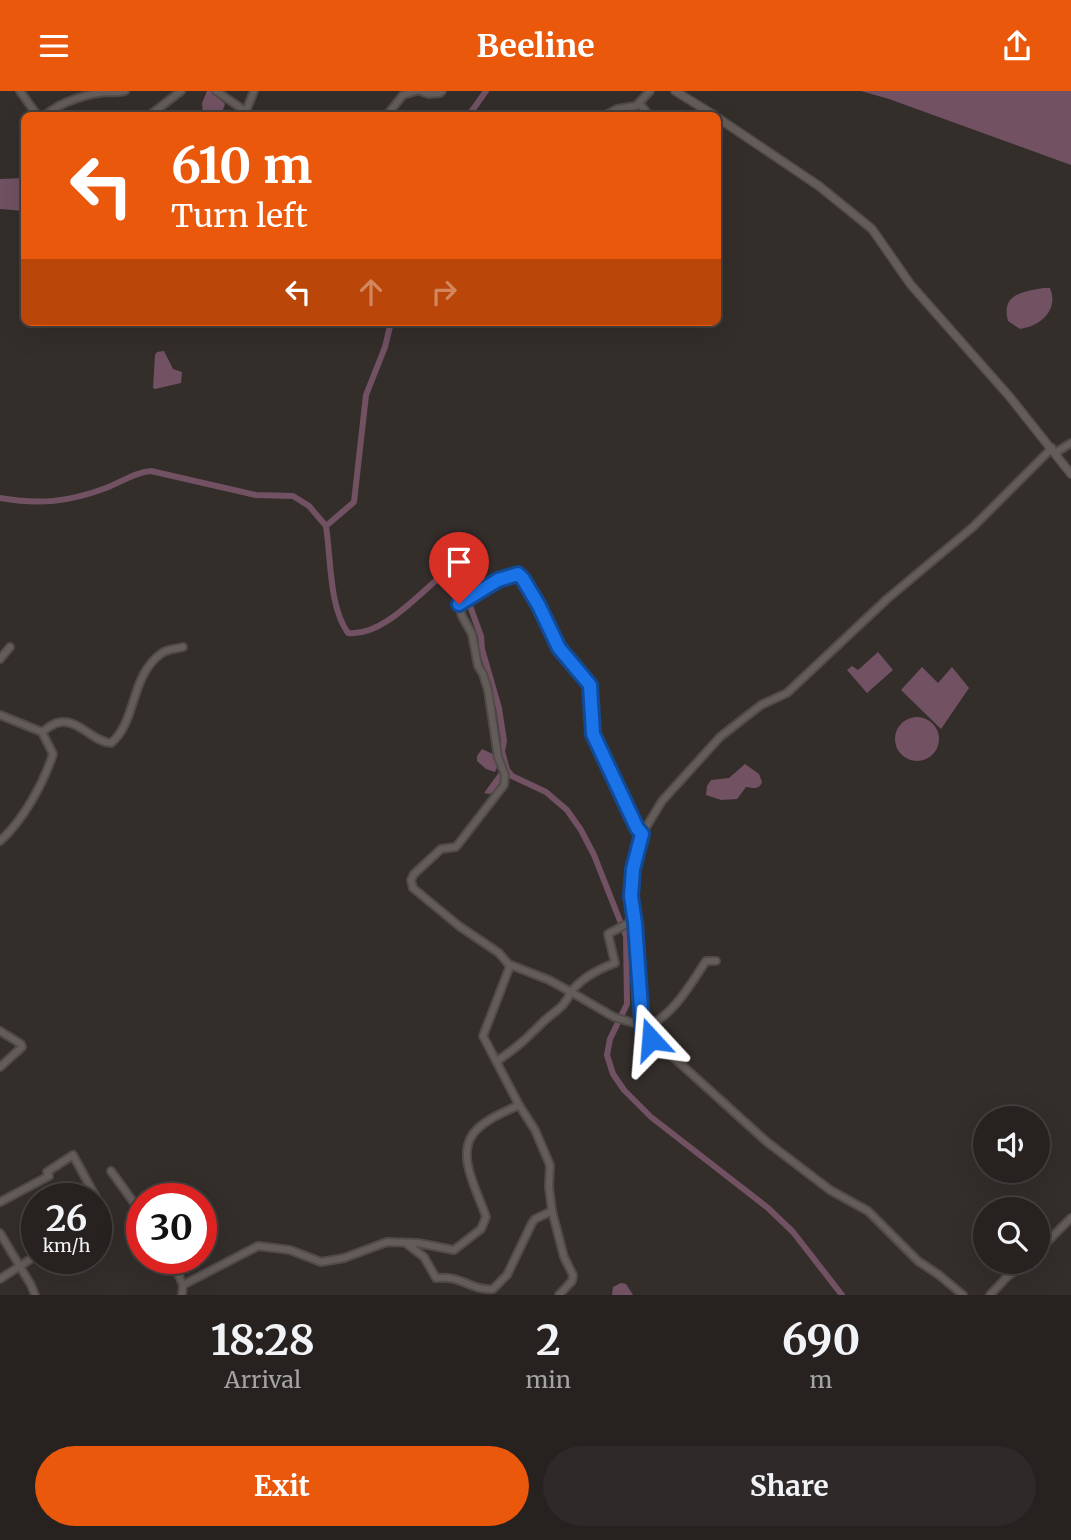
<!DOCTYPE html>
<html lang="en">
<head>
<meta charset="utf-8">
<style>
  body { margin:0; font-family:Merriweather,serif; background:#2f2a29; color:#f1f3f6; height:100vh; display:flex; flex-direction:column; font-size:26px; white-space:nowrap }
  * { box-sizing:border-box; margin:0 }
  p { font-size:23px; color:#a4a4a5 }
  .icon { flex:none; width:38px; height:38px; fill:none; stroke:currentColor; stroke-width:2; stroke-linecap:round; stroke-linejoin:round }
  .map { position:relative; height:1204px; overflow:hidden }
  .side { display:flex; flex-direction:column; background:#272220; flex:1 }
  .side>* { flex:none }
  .hud { position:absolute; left:21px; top:21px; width:700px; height:214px; border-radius:10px; box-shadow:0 7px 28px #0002,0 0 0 2px #433f3e; background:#ea580c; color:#fff; overflow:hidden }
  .fabs { position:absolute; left:973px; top:1015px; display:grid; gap:14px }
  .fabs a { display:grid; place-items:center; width:77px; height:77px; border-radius:50%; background:#272220; box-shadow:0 7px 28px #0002,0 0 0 2px #433f3e; font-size:35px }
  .speed { position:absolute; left:21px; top:1092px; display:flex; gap:14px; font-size:35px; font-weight:700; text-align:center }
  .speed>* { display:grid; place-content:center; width:91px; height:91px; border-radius:50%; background:#272220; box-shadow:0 7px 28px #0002,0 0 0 2px #433f3e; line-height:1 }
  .speed small { font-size:18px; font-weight:400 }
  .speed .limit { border:10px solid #d22; background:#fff; color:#111 }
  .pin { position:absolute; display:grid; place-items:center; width:60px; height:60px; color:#fff; margin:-72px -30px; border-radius:50% 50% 50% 0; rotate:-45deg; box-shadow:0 0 7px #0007 }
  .pin .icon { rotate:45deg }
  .me { position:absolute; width:77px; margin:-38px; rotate:341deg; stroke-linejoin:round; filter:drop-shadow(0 0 5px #0008) }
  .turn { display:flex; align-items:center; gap:24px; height:147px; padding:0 35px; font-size:32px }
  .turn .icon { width:91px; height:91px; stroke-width:2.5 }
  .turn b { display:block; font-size:49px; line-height:60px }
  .lanes { display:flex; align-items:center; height:66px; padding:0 35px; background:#0003; justify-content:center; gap:35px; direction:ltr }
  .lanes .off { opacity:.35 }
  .eta { display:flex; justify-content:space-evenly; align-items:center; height:119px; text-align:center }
  .eta b { font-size:42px; font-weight:700; line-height:49px }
  .primary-button { display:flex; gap:14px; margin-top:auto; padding:14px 35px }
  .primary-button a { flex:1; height:80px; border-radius:42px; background:#ea580c; color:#fff; font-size:28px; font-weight:700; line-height:80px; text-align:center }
  .primary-button a+a { background:#2f2a29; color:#f1f3f6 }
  header { display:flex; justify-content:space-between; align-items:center; height:91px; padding:0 35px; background:#ea580c; color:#fff; font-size:32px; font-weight:700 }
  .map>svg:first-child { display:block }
  .water { fill:#715162 }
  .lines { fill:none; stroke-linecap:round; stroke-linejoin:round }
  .canal { stroke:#715162; stroke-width:6 }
  .minor-casing { stroke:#504b49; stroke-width:10 }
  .tertiary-casing { stroke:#504b49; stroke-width:10 }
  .minor { stroke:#635c59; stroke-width:6 }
  .tertiary { stroke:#635c59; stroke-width:7 }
  .route-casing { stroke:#114b97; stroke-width:18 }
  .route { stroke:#1a73e8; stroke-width:12 }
</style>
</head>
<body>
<header><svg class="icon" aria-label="menu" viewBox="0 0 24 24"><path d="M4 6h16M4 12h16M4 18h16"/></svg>Beeline<svg class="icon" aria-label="share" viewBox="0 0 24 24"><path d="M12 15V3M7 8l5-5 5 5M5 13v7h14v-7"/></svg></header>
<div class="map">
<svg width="1071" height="1204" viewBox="0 0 1071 1204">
  <rect width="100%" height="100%" fill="#342e2b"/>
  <g class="water">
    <path d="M 207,0 L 212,0 L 225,13 L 221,24 L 203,24 L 202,12 Z"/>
    <path d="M 861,0 L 1071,0 L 1071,74 L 889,8 Z"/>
    <path d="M 24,87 L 24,120 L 0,118 L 0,88 Z"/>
    <path d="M 1043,197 L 1050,197 C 1059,219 1041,235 1020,238 L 1008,230 C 1001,203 1022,201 1043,197 Z"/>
    <path d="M 164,260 L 173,278 L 182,281 L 181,292 L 155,298 L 153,297 L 155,264 L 157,261 Z"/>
    <path d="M 878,561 L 893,579 L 867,602 L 847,579 L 852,575 L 858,579 Z"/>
    <path d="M 922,576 L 938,592 L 952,576 L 969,597 L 941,638 L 901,599 Z"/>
    <circle cx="917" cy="648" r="22"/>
    <path d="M 482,658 L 495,664 L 498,674 L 495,681 L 486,678 L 477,670 L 477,665 Z"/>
    <path d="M 745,673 L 759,683 L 762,691 C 759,699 754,697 746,696 L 737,708 L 721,709 L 706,704 L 707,695 L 711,689 L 729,687 Z"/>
    <path d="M 500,680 L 504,688 L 500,696 L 490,703 L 484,702 Z"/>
    <path d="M 621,1192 L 626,1193 L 633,1204 L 612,1204 L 613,1196 Z"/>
  </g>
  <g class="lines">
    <g class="canal">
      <path d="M 469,24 L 486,0"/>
      <path d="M 391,231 L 385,256 L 366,304 L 354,411 L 326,435 C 331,467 329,516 348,542 C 381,546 417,505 440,486 L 449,482 L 470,515 L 481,545 L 482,558 L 499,617 L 504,650 L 502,660 L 507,679 L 512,685 L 546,701 L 567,719 L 581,739 L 594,764 L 626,845 L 627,913 L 610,948 L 607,964 L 613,983 L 624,999 L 651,1026 L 768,1117 L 793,1141 L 842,1204"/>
      <path d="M 0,407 C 40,414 68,411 106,397 C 122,391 135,381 151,380 L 256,404 L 293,405 L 309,415 L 326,435"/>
    </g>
    <g class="minor-casing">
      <g id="minor">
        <path d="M 20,0 L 37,24"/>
        <path d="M 216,0 L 251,24"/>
        <path d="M 420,0 L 429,3 L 440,2 L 442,0"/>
        <path d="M 639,12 L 649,24"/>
        <path d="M 246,20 L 254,0"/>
        <path d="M 46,24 C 59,11 90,2 108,1 C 115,1 119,2 125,0"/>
        <path d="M 150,24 L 181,0"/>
        <path d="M 387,24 L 403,4 L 416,0"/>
        <path d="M 606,24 L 617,18 L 636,15 L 650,0"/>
        <path d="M 1055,362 L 1071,352"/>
        <path d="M 0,568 L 10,556"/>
        <path d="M 0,624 L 42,641 L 53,663 C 44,691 23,730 0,750"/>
        <path d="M 42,641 C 47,638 52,633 57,632 C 78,626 92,651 111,652 C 137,631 130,584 162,562 C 167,558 176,558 183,556"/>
        <path d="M 508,873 L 549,889 L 571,901 C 582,886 599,878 615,872 L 608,843 L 634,829"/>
        <path d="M 0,940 L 21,953 L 22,956 L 0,976"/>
        <path d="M 497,970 C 518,956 527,947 544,930 C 557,918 563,918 571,901 L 614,926 L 647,936 C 674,923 690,894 706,870 L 716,870"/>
        <path d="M 519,1014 L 483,945 L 510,875 L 499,862 L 459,835 L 413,797 L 411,789 L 414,783 L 441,758 L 456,756 L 504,694 L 505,684 L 498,666 L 488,599 L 483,583 L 478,575 L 472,543 L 462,525 L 459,513 L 498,489 L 518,483 L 523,488 L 547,529 L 559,557 L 590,594 L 593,643 L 637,737 L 642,743"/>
        <path d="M 111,1080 L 142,1123"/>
        <path d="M 0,1111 L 49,1085 L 47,1081 L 73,1064 L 105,1123 L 96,1128"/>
        <path d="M 0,1142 L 31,1194 L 35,1204"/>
        <path d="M 407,1153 L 424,1166 L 436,1187 C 462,1184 471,1200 493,1198 L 507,1184 L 532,1132 L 535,1128 L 552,1120"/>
        <path d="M 1038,1160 L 1071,1127"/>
        <path d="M 171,1167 L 183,1194"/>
        <path d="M 0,1188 L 37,1164"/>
        <path d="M 182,1204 L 183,1194 L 258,1155 L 290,1159 L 321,1171 L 344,1167 L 387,1151 L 418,1152 L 454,1159 L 481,1138 L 486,1126 C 479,1103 456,1066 473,1043 C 483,1029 505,1021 519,1014 L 535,1039 L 550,1074 L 549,1096 L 552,1120 L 564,1166 L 573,1184 L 572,1190 L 559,1204"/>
        <path d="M 963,1204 L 939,1184 L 918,1170 L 868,1120 L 830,1099 L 767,1051 L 643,939 L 631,805 L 633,778 L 642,743 L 662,710 L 720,646 L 761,614 L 787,602 L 887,508 L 974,435 L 1052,357"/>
        <path d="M 990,1204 L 1006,1187 L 1025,1171"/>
      </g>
    </g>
    <g class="tertiary-casing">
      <g id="tertiary">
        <path d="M 675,0 L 714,24"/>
        <path d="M 718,27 L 819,95 L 872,138 L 911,194 L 1009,305 L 1071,383"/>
      </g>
    </g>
    <use href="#minor" class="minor"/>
    <use href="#tertiary" class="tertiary"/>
  </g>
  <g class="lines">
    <g class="route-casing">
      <path id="route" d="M 459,513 L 498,489 L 518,483 L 523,488 L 539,515 L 559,557 L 590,594 L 593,643 L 637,737 L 642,743 L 633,778 L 631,805 L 635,832 L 642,931 L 643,939 L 651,948"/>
    </g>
    <use href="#route" class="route"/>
  </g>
</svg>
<div class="fabs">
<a><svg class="icon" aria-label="sound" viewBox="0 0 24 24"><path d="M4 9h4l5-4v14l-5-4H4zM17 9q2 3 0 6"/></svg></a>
<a><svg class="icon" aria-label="search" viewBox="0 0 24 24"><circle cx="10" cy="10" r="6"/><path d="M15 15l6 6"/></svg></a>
</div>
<div class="speed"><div>26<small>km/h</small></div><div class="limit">30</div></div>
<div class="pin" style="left:459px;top:513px;background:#d93025"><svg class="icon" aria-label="arrive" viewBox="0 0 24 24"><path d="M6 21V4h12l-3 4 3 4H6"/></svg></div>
<svg class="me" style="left:651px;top:948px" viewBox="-20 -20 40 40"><path d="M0-17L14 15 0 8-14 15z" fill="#1a73e8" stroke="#fff" stroke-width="4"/></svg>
<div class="hud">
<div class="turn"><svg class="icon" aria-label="left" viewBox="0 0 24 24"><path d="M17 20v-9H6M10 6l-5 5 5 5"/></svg><div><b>610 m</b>Turn left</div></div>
<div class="lanes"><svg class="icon" aria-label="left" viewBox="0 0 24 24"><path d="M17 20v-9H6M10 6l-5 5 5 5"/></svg><svg class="icon off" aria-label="ahead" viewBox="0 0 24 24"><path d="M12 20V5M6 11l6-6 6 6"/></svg><svg class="icon off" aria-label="right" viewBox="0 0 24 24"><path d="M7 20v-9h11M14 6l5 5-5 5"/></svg></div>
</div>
</div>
<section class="side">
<div class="eta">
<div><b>18:28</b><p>Arrival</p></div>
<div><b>2</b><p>min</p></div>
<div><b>690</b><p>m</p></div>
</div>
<div class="primary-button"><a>Exit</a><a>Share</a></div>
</section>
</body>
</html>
